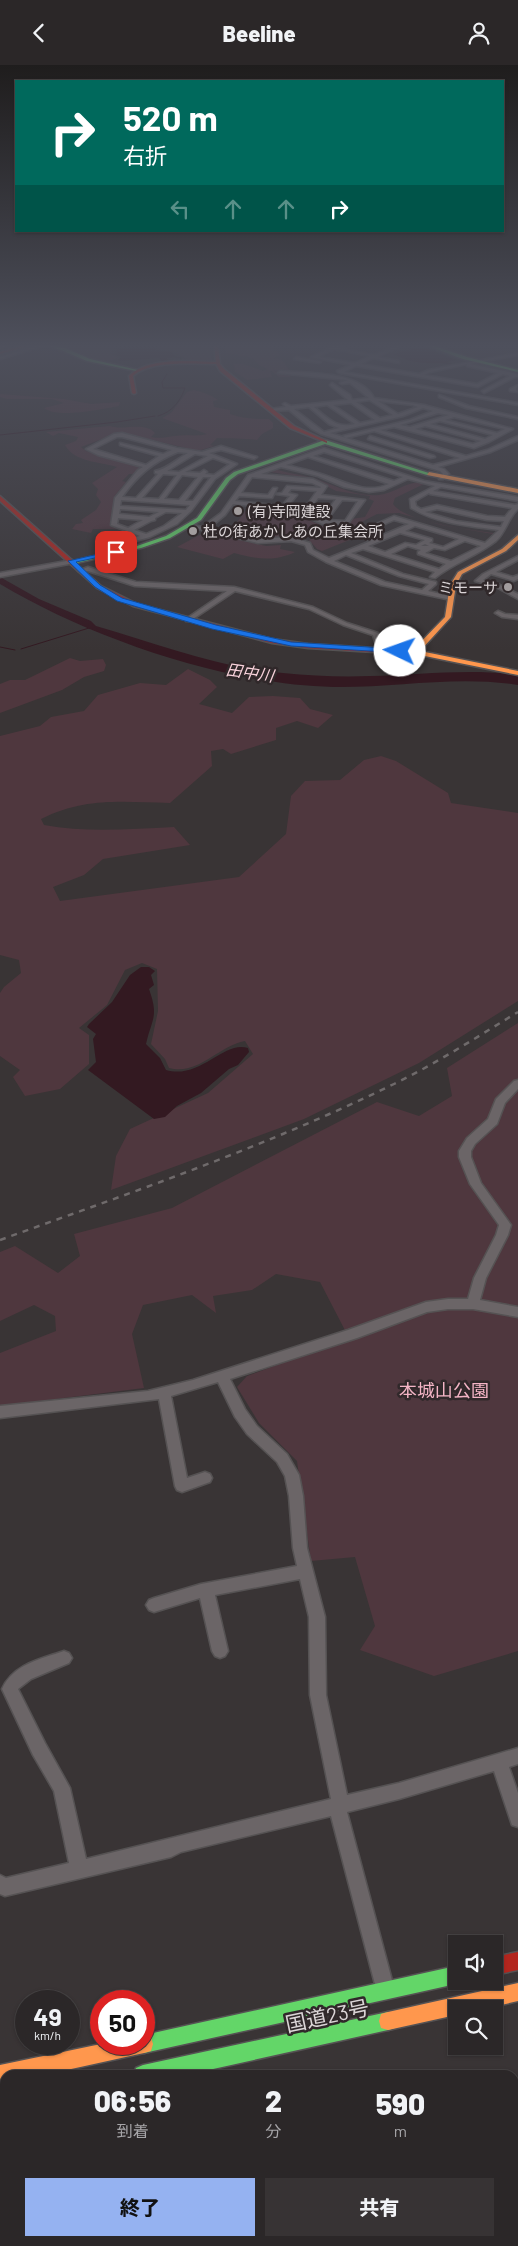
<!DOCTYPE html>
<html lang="ja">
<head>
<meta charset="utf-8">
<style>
  body { margin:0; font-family:Barlow,"Noto Sans JP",sans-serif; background:#373334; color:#f1f3f6; height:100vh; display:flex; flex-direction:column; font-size:19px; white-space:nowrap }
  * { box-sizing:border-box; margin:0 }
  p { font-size:16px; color:#a6a5a8 }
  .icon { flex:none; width:28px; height:28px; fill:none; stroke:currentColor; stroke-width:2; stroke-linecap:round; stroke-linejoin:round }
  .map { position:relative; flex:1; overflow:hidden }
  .side { position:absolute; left:0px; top:2005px; width:519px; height:176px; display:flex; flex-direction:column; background:#2b2728; border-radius:15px 15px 0 0; box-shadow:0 1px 4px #0004,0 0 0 1px #474445 }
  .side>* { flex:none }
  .hud { position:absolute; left:15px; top:15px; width:489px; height:152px; border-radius:0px; box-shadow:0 1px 4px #0004,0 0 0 1px #474445; background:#00695c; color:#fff; overflow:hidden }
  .fabs { position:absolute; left:448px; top:1870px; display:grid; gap:10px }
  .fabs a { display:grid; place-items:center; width:55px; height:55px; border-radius:0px; background:#2b2728; box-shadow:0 1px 4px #0004,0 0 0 1px #474445; font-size:25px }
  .speed { position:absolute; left:15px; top:1925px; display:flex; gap:10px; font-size:25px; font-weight:700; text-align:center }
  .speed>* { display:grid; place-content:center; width:65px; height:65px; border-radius:50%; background:#2b2728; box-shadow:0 1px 4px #0004,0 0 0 1px #474445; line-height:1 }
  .speed small { font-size:12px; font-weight:400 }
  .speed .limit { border:8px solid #d22; background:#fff; color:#111 }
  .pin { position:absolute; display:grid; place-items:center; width:42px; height:42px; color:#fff; margin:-21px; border-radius:10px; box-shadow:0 2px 8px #0006 }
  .me { position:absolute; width:55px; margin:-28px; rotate:273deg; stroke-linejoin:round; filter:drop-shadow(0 0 4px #0008) }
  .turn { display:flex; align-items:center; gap:18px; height:105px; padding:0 25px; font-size:22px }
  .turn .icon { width:65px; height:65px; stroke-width:2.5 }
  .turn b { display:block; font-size:35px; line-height:42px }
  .lanes { display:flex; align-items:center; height:48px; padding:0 25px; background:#0003; justify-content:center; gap:25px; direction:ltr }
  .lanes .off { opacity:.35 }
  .eta { display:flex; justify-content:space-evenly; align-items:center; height:85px; text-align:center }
  .eta b { font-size:30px; font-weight:800; line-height:35px }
  .primary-button { display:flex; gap:10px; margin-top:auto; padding:10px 25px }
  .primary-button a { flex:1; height:58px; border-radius:0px; background:#95b2f1; color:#111; font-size:20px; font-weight:800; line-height:58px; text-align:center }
  .primary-button a+a { background:#373334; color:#f1f3f6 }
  header { display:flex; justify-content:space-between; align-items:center; height:65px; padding:0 25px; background:#2b2728; font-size:22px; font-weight:800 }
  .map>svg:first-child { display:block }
  .green { fill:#4f373e }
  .water { fill:#331921 }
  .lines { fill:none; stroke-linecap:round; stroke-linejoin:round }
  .stream { stroke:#331921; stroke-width:1 }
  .street-casing { stroke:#555253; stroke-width:3 }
  .fast-casing { stroke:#555253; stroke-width:3 }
  .slow-casing { stroke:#555253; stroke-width:3 }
  .jam-casing { stroke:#555253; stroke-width:3 }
  .street { fill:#6b6567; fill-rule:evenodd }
  .fast { fill:#63d668; fill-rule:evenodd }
  .slow { fill:#ff974d; fill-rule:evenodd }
  .jam { fill:#b3261e; fill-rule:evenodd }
  .rail { stroke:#6f6a6b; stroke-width:2.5; stroke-dasharray:6 6; stroke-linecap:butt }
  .route { fill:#1a73e8; stroke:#114b97 }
  .poi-dot { fill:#a29d9e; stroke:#30282a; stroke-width:2 }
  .labels { text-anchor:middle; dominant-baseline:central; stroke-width:5; stroke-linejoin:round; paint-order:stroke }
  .far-poi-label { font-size:15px; fill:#dbd5d7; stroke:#30282a; text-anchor:start }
  .far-water-label { font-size:16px; font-style:italic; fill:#fad3dc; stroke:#30282a }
  .park-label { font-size:18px; fill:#f3b4c5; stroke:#30282a }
  .near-street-label { font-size:21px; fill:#dbd5d7; stroke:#30282a }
</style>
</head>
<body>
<header><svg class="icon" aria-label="back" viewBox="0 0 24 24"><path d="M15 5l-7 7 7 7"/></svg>Beeline<svg class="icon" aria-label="person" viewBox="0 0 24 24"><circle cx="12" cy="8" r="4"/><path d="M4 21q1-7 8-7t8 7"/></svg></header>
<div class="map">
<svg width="518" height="2181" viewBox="0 0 518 2181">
  <rect width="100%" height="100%" fill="#393435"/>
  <g class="green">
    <path d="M 56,279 L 116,279 L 109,288 L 118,293 L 109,296 L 108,298 L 80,291 L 54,280 Z"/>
    <path d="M 161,279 L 208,279 L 212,295 C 201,298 184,296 176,287 L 162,285 L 157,283 Z"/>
    <path d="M 225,279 L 272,279 L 275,286 L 280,290 L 274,293 L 282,295 L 289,305 L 273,306 L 289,308 L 290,312 L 279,312 L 272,306 L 270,306 L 272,312 L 247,315 L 235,307 L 234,299 L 243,299 L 263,306 L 268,304 L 259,300 L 253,293 L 226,288 Z"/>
    <path d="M 194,325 C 203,327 211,330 218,335 L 213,336 L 214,342 L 230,345 L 230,349 C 243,354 256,354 269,354 L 273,358 L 273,363 L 262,369 L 257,375 C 243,373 231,374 217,373 L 210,380 L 214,381 L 198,386 L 124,368 L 113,370 L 81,382 L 86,386 L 141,402 L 134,409 L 129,409 L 122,416 L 126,417 L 114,432 L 110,461 L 120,464 L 93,464 L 91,468 L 72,464 L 76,459 L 83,458 L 81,455 L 96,445 L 101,437 L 96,430 L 98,424 L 92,418 L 117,402 C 100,397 74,397 65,380 L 76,376 L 78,372 L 59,368 L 53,371 L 46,367 L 110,361 C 124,366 144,356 155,368 L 151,372 C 160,374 166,372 175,371 C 186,369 196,372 207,369 L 162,353 L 171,348 L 187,327 Z"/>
    <path d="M 0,329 L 64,334 L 91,339 L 120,337 L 119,341 C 102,344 58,354 44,343 L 64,338 L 52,334 L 7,334 L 0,332 Z"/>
    <path d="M 272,403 C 285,408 299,409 313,413 C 335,420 354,432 379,430 C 396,428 409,414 426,418 L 395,433 L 393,439 C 405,457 471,465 493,468 L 493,469 L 441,460 L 399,448 L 377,449 L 348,464 L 346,466 L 330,461 C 338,461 346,461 351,454 L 365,452 L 374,436 L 369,434 L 370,431 L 336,426 L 315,415 L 306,415 L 306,413 L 265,406 Z"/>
    <path d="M 246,445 L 299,451 L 330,464 L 306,473 L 294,471 L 253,474 L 223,467 L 238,456 Z"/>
    <path d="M 335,465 L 357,472 L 322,486 L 317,484 L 309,475 Z"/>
    <path d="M 205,467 L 266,481 L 281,480 L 280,484 L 295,487 C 275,497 256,494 234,488 L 223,494 L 177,482 Z"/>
    <path d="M 70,593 L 80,596 L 103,594 L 106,600 L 104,606 L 84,612 L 62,625 L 0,648 L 0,619 L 10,615 L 25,615 Z"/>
    <path d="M 188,604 L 210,615 L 217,622 L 199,639 L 232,648 L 249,632 L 273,631 L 300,633 L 310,644 L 333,650 L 318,663 L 297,656 L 276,663 L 276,675 L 231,689 L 223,684 L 211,686 L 212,701 L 170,738 C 121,737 86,732 41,754 L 44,760 C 86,768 131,764 174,762 L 190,780 L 103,794 L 84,810 L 53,822 L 60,836 L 239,812 L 286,769 L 291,731 L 305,716 L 340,715 L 364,695 L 381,691 L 396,696 L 448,728 L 451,738 L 518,748 L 518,936 L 419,998 L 304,1054 L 111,1125 L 116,1091 L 130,1064 L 208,1028 L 253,989 L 245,976 C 218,981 198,1011 169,1003 L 165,994 L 151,979 L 158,946 L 157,904 L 142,898 L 125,905 L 107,940 L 79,963 L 89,970 L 89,999 L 60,1024 L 25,1031 L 13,1012 L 20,1005 L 0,991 L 0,928 L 4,922 L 21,908 L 19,895 L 0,890 L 0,671 L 40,661 L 51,652 L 84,646 L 98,630 L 140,618 L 166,620 Z"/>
    <path d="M 518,958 L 518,1586 L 434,1611 L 360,1585 L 375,1561 L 355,1492 L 311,1496 L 297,1396 L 259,1358 L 237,1322 L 247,1311 L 349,1273 L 320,1217 L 276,1209 L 252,1225 L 213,1231 L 216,1248 L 192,1230 L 143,1240 L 132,1269 L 144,1323 L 0,1341 L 0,1288 L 56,1266 L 55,1251 L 34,1240 L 0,1256 L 0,1187 L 15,1181 L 58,1208 L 80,1191 L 74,1169 L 172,1143 L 377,1037 L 419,1051 L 452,1031 L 447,1003 Z"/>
  </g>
  <g class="water">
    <path d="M 120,279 L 156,279 L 153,281 L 157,285 L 172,287 L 176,292 L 167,293 L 169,296 L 162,296 L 159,293 L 120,296 L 118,295 L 121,292 L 114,289 L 117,288 L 114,286 L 123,283 L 118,282 Z"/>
    <path d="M 416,283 L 425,283 L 457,295 L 447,297 L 452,299 C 447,300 444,298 440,298 C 422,299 409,297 393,289 Z"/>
    <path d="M 0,512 L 39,534 L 91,556 L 96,561 C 159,579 218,603 283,608 C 312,611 342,612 370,611 C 420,610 468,603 518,610 L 518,620 C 456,610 395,623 333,622 C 227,620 90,573 0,519 Z"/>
    <path d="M 141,902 L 149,902 L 155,906 L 151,910 L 154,920 L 149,924 C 159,952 152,953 146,979 L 160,993 L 166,1005 C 200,1015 224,975 248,983 L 249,987 L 238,1000 L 229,1004 L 201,1028 L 177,1041 L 165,1052 L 154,1054 L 88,1005 L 96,997 L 93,974 L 96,969 L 87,962 L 89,959 L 112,937 L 130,910 Z"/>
  </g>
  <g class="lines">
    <g class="stream">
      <path d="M 175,292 L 181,293 L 181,295"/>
      <path d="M 158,351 C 172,347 180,337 185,323 L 163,323 L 162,317 L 167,309"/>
      <path d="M 0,370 L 117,357 L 155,351"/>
      <path d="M 0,582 L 15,585"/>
      <path d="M 21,584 L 89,563"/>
    </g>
    <g class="street-casing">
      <g id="street">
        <path d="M 4,279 L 11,279 L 0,283 L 0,281 Z"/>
        <path d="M 42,279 L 49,279 L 0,294 L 0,292 Z"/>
        <path d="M 338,279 L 344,279 L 338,283 L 374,290 L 399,280 L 399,282 L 377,292 L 399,296 L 399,298 L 373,293 L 361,299 L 419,309 L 429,305 L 518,288 L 518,290 L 470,299 L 518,309 L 518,312 L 515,312 L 484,328 L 482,326 L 510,311 L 503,309 L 478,322 L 356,301 L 344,307 L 518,338 L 518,340 L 339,308 L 337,306 L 351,300 L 311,292 ZM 334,284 L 370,291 L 355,298 L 318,292 ZM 467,299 L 467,301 L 498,308 L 477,319 L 424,310 L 430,307 Z"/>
        <path d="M 296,292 L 319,296 L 321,297 L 319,298 L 294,294 Z"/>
        <path d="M 280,306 C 308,308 361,306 374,333 L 424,340 L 513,364 L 489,377 L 474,383 L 394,362 L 380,365 L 466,391 L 487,385 L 518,371 L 518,375 L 491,387 L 438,402 L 444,404 L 449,409 L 443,414 L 439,414 L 443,409 L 440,406 L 321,369 L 312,364 L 289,345 L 270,346 L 270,344 L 286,342 L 283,339 L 285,338 L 291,341 L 348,335 L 330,320 L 332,318 L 350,330 L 352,335 L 369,333 L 350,318 L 342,319 L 340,318 L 348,315 L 278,308 ZM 370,335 L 371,336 L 393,350 L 380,353 L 356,337 ZM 378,336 L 413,340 L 418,342 L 398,349 ZM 351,338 L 375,355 L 360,358 L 333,340 ZM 327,340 L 355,359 C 336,364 328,353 314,342 ZM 309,342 L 329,359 L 339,363 L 324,367 L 294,344 ZM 423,343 L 433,346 L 410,355 L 343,371 L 346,373 L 374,366 L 460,393 L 433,400 L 330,368 L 403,351 ZM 438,348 L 449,350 L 410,362 L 400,360 ZM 454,352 L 505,364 L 497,368 L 445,355 ZM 440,356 L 493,370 L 485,374 L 430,359 ZM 425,361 L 481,376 L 473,379 L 415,364 Z"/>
        <path d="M 518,320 L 516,324 L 518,327 L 510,326 L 510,324 Z"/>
        <path d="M 439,330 L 469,341 L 518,352 L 518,354 L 466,343 L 439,332 Z"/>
        <path d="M 122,368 L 177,383 L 202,387 L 221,381 L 257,392 L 254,394 L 221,385 L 209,388 L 237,399 L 215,414 L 191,446 L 177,459 L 150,472 L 124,479 L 130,485 L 127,487 L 118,479 L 118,477 L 140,471 L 111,460 L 115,433 L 138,405 L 143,402 L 98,390 L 86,384 L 114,369 ZM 117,372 L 122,372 L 172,385 L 163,389 L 120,378 L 120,380 L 159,391 L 146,400 L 93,384 ZM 178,387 L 188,388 C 178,393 166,405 155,406 L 155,408 L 158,409 L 136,433 L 122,432 C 138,410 153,397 178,387 ZM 195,389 L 208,391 L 179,407 L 167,406 ZM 213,393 L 230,399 L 214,410 L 205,409 L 207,407 L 204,405 L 200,408 L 185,407 ZM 163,409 L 177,410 L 159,434 L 142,433 ZM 182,410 L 198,412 L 179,435 L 164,434 ZM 203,412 L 211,412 L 193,436 L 185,436 ZM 121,435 L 190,440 L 186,445 L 120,441 ZM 120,444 L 159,447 L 149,452 L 119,449 ZM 166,447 L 182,448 L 164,461 L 146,469 L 134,465 L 151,456 L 155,455 L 155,453 ZM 118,453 L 143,455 L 128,463 L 117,459 Z"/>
        <path d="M 370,371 L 434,391 L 435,392 L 430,393 L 368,374 Z"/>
        <path d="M 324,383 L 424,416 L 518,432 L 518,436 L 441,422 L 433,426 L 515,440 L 518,439 L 518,444 C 508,453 506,467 496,476 C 477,491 454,498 435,513 L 430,512 L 435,507 L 363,484 L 351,488 L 403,509 L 436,517 L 436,519 L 428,526 L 453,532 L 453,534 L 451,535 L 381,520 L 326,497 L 308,487 L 305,480 L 291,476 L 258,478 L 185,461 L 188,459 L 202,462 L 221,448 L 248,410 ZM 324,387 L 403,412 L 394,416 L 313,391 ZM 308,392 L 389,419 C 365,430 344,416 321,409 C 310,405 298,403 286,400 ZM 281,402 L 318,411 L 344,422 L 369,427 L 384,425 L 408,414 L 435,421 L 410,434 L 411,443 C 438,459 469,461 499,465 L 485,478 L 394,451 L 354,469 L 371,476 L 329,493 L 313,485 L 310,478 L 291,472 L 258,474 L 208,464 L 225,450 L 233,439 L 303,446 L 302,450 L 323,459 L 347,460 L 365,435 L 321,430 L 327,421 L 313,414 L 261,409 ZM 252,412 L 312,418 L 321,422 L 320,423 L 287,421 L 282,428 L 276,429 L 290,431 L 282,441 L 235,436 L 239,431 L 272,433 L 277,423 L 273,423 L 268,430 L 241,428 ZM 291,424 L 317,426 L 305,443 L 288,441 L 297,430 L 288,428 ZM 429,428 L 430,429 L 512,443 L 505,452 L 487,451 L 437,440 L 421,444 L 416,441 L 415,436 ZM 318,433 L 336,434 L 322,454 L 307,448 ZM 342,435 L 358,436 L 345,456 L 327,455 ZM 437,444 L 487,455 L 504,456 L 501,462 L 456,456 L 425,447 ZM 394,455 L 409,459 L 376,473 L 362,469 ZM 415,461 L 459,474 L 443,482 L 429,478 L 432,476 L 432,474 L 405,466 ZM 400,468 L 425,475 L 416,480 L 405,478 L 385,487 L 368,481 ZM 465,476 L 481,481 L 451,496 L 425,488 L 434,483 L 445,485 ZM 425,479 L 429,481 L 421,481 ZM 408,481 L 421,485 L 418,487 L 418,489 L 446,499 L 439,504 L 391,489 ZM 346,490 L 399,511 L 429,519 L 422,525 L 385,517 L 334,496 Z"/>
        <path d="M 518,491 L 518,495 L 496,507 L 513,512 L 518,510 L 518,514 L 514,516 L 491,509 L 483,515 L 500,520 L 518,529 L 518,534 L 496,522 L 475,516 L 483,509 Z"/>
        <path d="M 72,495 L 75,497 L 74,498 L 0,512 L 0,508 Z"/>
        <path d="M 88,502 L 136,517 L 234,522 L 313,542 L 347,558 L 378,568 L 380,575 L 403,581 L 403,586 L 398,587 L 397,583 L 375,577 L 373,570 L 343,560 L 309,544 L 235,526 L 190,556 L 186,556 L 186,554 L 227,526 L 135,521 L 88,506 L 81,508 L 78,506 Z"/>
        <path d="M 498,546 L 505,549 L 518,550 L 518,554 L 502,552 L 495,548 Z"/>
        <path d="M 518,1015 L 518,1024 L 505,1038 L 497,1059 L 475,1079 L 471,1086 L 471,1092 L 481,1118 L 511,1160 L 508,1170 L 486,1213 L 480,1235 L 518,1242 L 518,1252 L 473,1244 L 448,1244 L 427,1247 L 357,1273 L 230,1314 L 245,1344 L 257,1361 L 287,1389 L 299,1410 L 303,1431 L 307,1483 L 325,1552 L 326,1630 L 347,1730 L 399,1718 L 518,1683 L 518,1699 L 509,1702 L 518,1728 L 518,1762 L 512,1760 L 494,1706 L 399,1734 L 347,1747 L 394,1923 L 391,1929 L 385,1932 L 379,1929 L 376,1923 L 331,1751 L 181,1787 L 171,1792 L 5,1831 L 0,1829 L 0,1810 L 6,1813 L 69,1798 L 54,1726 L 33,1690 L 2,1624 C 13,1599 41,1594 64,1586 L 69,1588 L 72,1593 L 69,1598 L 31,1614 L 18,1624 L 45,1678 L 70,1723 L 86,1794 L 331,1734 L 310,1630 L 309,1552 L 300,1514 L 215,1530 L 228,1586 L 225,1591 L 220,1593 L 215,1591 L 212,1586 L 200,1533 L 154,1547 L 149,1545 L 146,1540 L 149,1535 L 154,1533 L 201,1519 L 297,1501 L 293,1483 L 289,1431 L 285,1411 L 277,1397 L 247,1369 L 235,1352 L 218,1317 L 171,1331 L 187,1413 L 205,1407 L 210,1409 L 212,1413 L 210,1417 L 182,1427 L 177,1425 L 175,1421 L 159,1334 L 0,1353 L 0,1341 L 148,1326 L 193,1315 L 348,1265 L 426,1237 L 448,1234 L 468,1234 L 474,1213 L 496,1170 L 499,1160 L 470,1119 L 459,1092 L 459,1086 L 467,1073 L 488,1054 L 496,1034 L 514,1016 Z"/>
      </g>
    </g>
    <g class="fast-casing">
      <g id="fast">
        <path d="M 41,279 L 65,283 L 90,294 L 138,305 L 136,306 L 87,296 L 61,285 Z"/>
        <path d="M 422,279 L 429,279 L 467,292 L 518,305 L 518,307 L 463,294 Z"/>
        <path d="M 325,375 L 432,409 L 427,410 L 325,379 L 238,409 L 230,415 L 201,455 L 170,473 L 141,483 L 72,499 L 69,497 L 137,481 L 166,471 L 197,453 L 226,413 L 234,407 Z"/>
        <path d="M 456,1901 L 456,1916 L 463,1916 L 456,1919 L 144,1988 L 137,1986 L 135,1979 L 144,1979 L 144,1970 Z"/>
        <path d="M 388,1947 L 395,1949 L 397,1956 L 395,1963 L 388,1965 L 186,2010 L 133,2010 L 136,2003 L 143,2000 Z"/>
      </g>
    </g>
    <g class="slow-casing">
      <g id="slow">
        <path d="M 429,407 L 518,424 L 518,428 L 427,410 Z"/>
        <path d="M 518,470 L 518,475 L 506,486 L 462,509 L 456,520 L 451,552 L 420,586 L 518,606 L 518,610 L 415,589 L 389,587 L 389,585 L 391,584 L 413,585 L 445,552 L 450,520 L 458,507 L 502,484 Z"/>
        <path d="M 518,1918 L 518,1936 L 484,1944 L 456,1944 L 456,1950 L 388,1965 L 381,1963 L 379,1956 L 381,1949 L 388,1947 Z"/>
        <path d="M 144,1970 L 151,1972 L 153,1979 L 151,1986 L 144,1988 L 44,2010 L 5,2010 L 5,2018 L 0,2020 L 0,2000 L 101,1979 L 144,1979 Z"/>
        <path d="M 5,2030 L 5,2050 L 0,2052 L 0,2032 Z"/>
      </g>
    </g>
    <g class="jam-casing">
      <g id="jam">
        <path d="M 27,279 L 35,279 L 0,289 L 0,287 Z"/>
        <path d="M 214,279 L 218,279 L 220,299 L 224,304 L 294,361 L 327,376 L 327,378 L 290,363 L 220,306 L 216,299 C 193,299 151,295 133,311 L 136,328 L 134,329 L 132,328 L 129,311 C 147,292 191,296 216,297 Z"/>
        <path d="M 0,431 L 101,521 L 137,539 L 272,574 L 308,579 L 391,584 L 394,586 L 391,588 L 308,583 L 272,578 L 133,541 L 97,523 L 0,436 Z"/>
        <path d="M 518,1887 L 518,1905 L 494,1910 L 494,1892 Z"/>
      </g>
    </g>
    <use href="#street" class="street"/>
    <use href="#fast" class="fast"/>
    <use href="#slow" class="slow"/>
    <use href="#jam" class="jam"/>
    <path class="rail" d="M 0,1175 C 133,1127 267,1081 394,1019 C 437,998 477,972 518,947"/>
  </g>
  <linearGradient id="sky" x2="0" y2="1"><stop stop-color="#1f1d1d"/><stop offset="0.48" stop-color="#4e505c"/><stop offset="1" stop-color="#4e505c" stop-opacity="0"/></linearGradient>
  <rect width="518" height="585" fill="url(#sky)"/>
  <path class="route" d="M 116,485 L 119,488 L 76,497 L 100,520 L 122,533 L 216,560 L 291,577 L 400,584 L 404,586 L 400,588 L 291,581 L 212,564 L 117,536 L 95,522 L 68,496 Z"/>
  <g class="poi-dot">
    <circle cx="238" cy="446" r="5"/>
    <circle cx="193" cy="466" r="5"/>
    <circle cx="508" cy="522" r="5"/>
  </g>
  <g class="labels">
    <g class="far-poi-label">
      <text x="248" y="446">(有)寺岡建設</text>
      <text x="203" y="466">杜の街あかしあの丘集会所</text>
      <text x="498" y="522" text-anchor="end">ミモーサ</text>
    </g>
    <g class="far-water-label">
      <text transform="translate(250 607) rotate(8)">田中川</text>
    </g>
    <g class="park-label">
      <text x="444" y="1325">本城山公園</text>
    </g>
    <g class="near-street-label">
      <text transform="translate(327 1950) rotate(-12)">国道23号</text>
    </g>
  </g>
</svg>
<div class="fabs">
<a><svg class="icon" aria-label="sound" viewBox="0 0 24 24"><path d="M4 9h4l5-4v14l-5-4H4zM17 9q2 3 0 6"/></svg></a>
<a><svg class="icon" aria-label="search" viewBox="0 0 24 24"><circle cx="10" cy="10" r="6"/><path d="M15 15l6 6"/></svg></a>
</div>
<div class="speed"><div>49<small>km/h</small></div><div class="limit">50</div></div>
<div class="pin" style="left:116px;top:487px;background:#d93025"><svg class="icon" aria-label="arrive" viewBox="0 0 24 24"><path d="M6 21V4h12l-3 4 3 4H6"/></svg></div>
<svg class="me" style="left:400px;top:586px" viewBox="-20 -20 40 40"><circle r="19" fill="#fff"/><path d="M0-13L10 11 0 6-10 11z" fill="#1a73e8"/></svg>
<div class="hud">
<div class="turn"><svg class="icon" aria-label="right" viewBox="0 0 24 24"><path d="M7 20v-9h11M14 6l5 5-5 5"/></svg><div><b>520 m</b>右折</div></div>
<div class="lanes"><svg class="icon off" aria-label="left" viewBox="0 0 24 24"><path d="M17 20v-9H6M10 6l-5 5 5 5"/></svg><svg class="icon off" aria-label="ahead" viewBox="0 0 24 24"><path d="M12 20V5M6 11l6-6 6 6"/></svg><svg class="icon off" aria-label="ahead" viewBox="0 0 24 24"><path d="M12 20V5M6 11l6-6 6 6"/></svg><svg class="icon" aria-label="right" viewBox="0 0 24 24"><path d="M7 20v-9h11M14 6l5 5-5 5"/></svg></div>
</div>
<section class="side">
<div class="eta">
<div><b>06:56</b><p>到着</p></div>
<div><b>2</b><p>分</p></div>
<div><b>590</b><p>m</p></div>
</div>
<div class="primary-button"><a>終了</a><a>共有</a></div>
</section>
</div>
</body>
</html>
